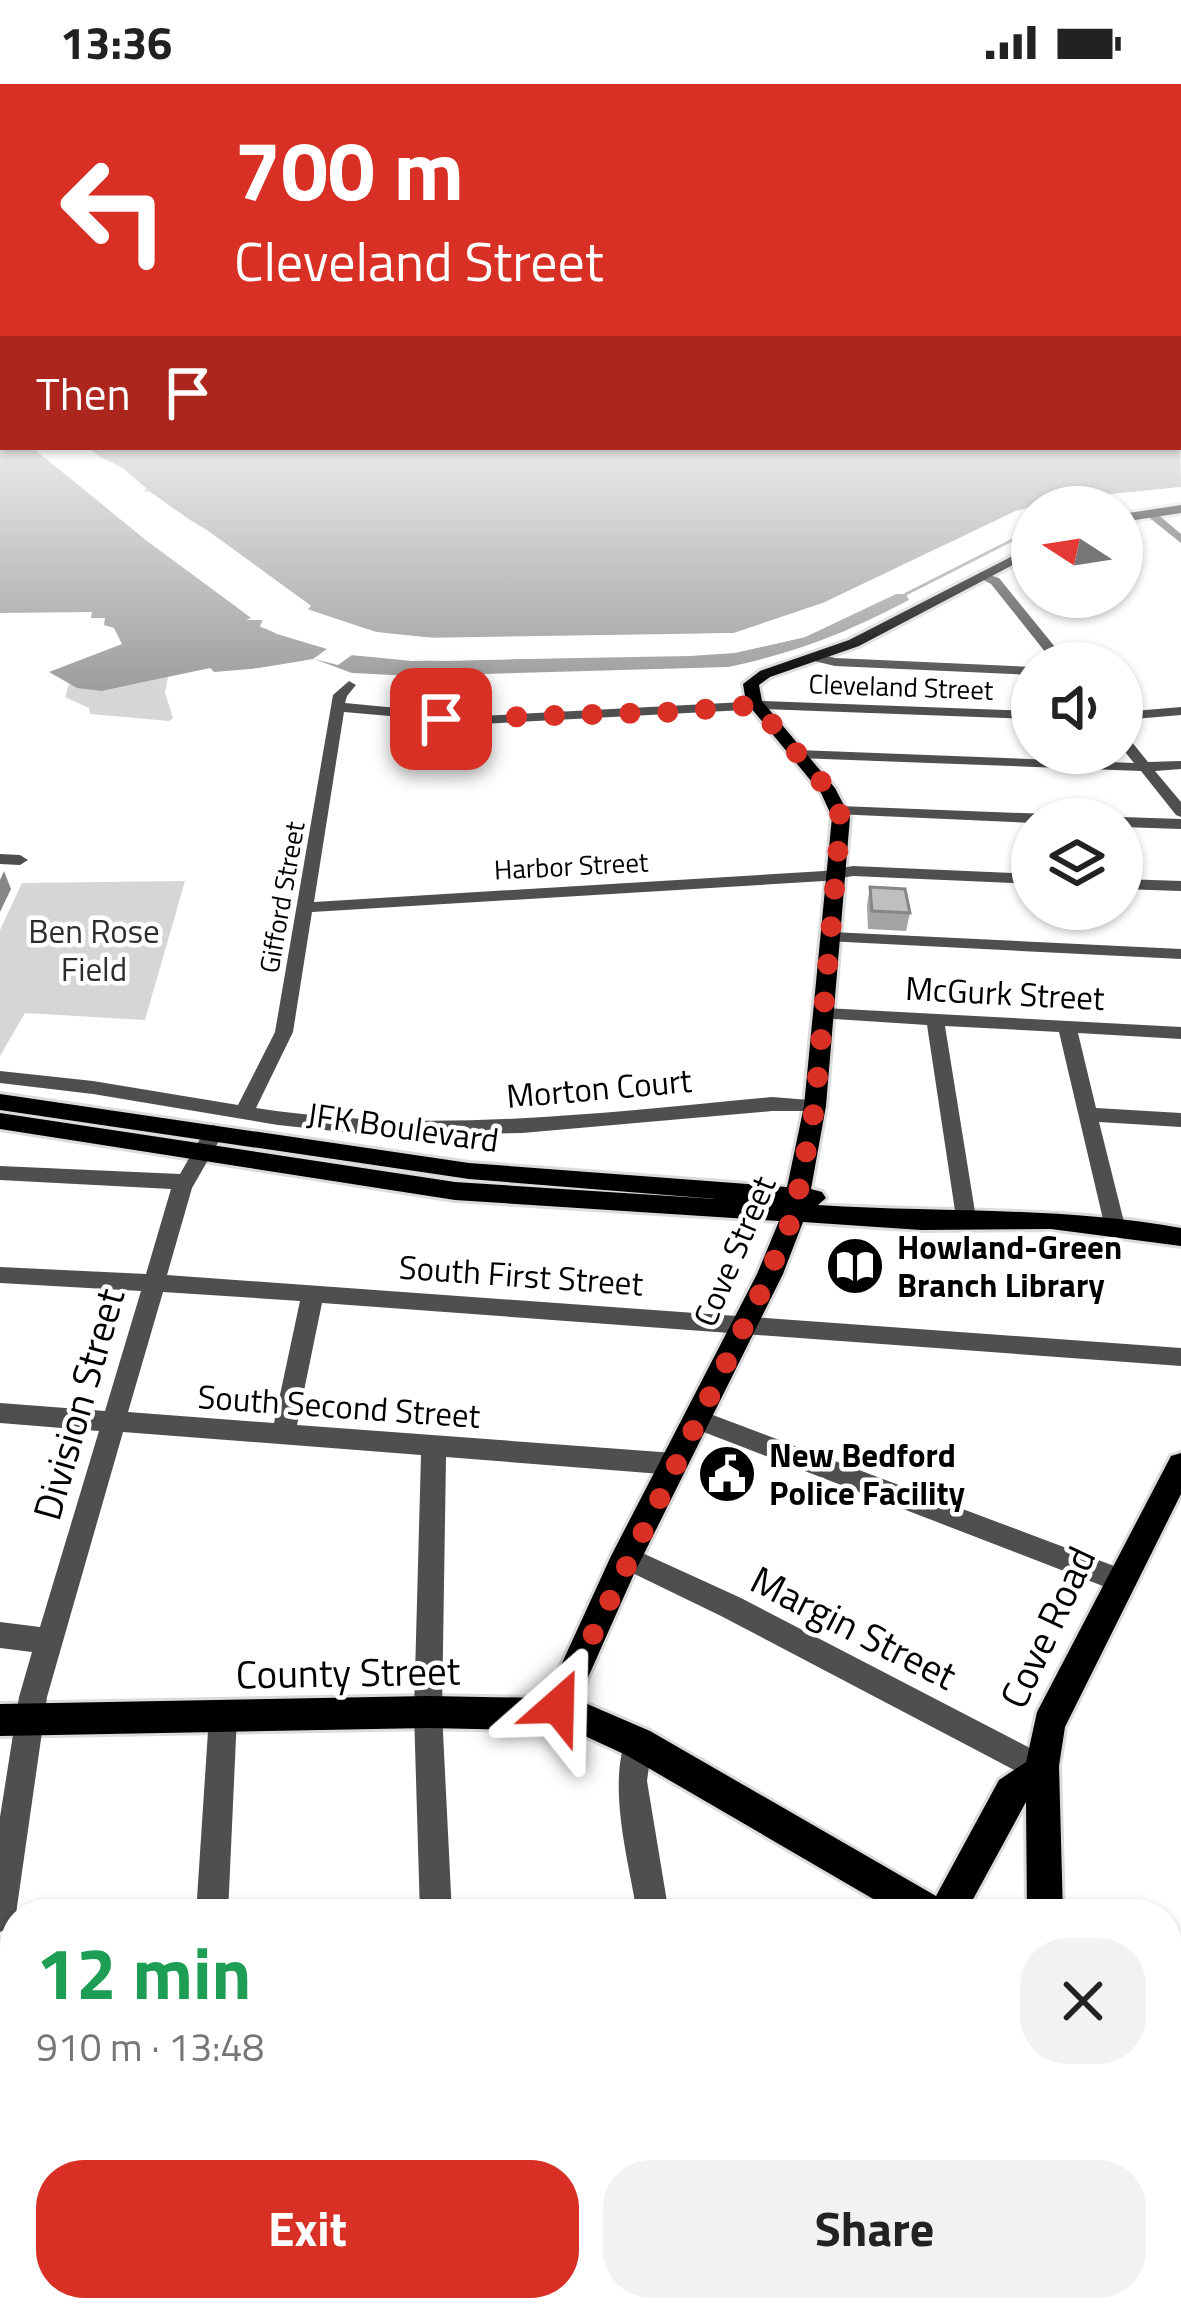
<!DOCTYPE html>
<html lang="en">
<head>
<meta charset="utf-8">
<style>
  body { margin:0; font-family:"Titillium Web",sans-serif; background:#f2f2f2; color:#222; height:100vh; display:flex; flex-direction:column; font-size:45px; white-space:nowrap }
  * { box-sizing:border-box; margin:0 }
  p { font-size:39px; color:#767676 }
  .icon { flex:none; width:66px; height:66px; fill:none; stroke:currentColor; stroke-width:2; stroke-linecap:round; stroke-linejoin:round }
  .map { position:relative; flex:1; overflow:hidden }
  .sheet { position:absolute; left:0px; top:1815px; width:1182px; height:423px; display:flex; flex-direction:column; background:#fff; border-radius:48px 48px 0 0; box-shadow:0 3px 9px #0004 }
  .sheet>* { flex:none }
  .top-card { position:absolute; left:0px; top:0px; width:1182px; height:366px; box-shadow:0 3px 9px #0004; background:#d93025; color:#fff; overflow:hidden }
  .needle { width:78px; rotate:282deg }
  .controls { position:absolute; left:1011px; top:402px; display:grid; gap:24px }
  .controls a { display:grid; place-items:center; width:132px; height:132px; border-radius:50%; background:#fff; box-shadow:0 3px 9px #0004; font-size:60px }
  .pin { position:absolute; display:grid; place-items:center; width:102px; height:102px; color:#fff; margin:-51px; border-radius:24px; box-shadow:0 6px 18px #0006 }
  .me { position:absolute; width:132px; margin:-66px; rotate:25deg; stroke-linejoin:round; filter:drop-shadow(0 0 9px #0008) }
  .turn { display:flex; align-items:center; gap:42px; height:252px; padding:0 36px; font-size:54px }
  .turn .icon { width:156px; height:156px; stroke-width:2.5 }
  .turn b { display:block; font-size:84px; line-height:102px }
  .then { display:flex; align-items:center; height:114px; padding:0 36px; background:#0003; gap:24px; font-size:45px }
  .round { display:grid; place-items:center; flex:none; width:126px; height:126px; border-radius:48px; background:#f2f2f2 }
  .overview { display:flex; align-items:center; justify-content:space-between; height:204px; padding:0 36px }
  h1 { font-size:72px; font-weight:700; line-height:90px; color:#1e9e55 }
  .cta { display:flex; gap:24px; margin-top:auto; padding:24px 36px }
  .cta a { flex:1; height:138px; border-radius:48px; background:#d93025; color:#fff; font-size:48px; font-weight:700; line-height:138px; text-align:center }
  .cta a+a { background:#f2f2f2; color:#222 }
  .status { display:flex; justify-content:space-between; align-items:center; height:84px; padding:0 60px; background:#fff; direction:ltr }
  .status svg { height:33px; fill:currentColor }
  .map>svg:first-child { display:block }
  .green { fill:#d6d6d6 }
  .water { fill:#9d9d9d }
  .pier { fill:#fff }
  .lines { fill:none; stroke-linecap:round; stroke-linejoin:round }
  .stream { stroke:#9d9d9d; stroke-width:3 }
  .major-casing { stroke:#dbdbdb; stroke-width:6 }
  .minor { fill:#4f4f4f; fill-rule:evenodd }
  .major { fill:#000; fill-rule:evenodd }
  .wall { fill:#a4a4a4 }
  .shaded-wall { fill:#868686 }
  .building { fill:#bfbfbf; stroke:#868686; stroke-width:3 }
  .route { stroke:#d93025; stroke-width:21; stroke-dasharray:0 37.8 }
  .labels { text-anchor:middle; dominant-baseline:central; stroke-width:9; stroke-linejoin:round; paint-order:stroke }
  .far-street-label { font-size:27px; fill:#000; stroke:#fff }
  .park-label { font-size:33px; fill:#2d2d2d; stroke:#fff }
  .street-label { font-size:33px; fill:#000; stroke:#fff }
  .poi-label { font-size:33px; font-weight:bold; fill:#000; stroke:#fff; text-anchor:start }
  .near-street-label { font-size:39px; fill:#000; stroke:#fff }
</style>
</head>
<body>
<div class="status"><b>13:36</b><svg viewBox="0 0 49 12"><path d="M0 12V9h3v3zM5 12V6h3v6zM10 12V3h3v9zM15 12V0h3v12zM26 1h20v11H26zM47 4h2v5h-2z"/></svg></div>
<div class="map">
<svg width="1181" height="2237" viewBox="0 0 1181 2237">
  <rect width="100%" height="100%" fill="#fff"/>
  <g class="green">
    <path d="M 168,593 L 165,609 L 173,634 L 169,637 L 90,630 L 89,624 L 65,613 L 69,600 L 102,607 Z"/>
    <path d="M 185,797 L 145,936 L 25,929 L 0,972 L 0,846 L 22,799 Z"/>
  </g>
  <g class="water">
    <path d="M 0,295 L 3,363 L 33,364 L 147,457 L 246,530 L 266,538 L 260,543 L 351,571 L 412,577 L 690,572 L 734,569 L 805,553 L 896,510 L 906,510 L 909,516 C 846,549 798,568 728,583 L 412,592 L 352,589 L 314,575 L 216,591 L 210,584 L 102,607 L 77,604 L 49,588 L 122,560 L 114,544 L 104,541 L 105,534 L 91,534 L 92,528 L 0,529 Z"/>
    <path d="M 1179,295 L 1181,403 L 1066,415 L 1016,427 L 823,519 L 734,549 L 417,554 L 376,548 L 304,524 L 310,521 L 149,407 L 144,408 L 146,404 L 86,363 L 1179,363 Z"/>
  </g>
  <g class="pier">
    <path d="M 31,363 L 38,363 L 271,541 L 351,570 L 352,565 L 444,571 L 733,563 L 803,547 L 890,506 L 908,504 L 805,553 L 734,569 L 444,577 L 352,571 L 338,581 L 314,575 L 264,588 L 215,593 L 211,584 L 214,588 L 273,583 L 313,575 L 327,565 L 277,550 L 260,542 L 263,536 L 246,536 L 251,534 Z"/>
    <path d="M 80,363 L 123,384 L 147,405 L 143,408 L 207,446 L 311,522 L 307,526 L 376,548 L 454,556 L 734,549 L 823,519 L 1016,427 L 1053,417 L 1083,413 L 1181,403 L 1181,409 L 1032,423 L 1032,429 L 826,525 L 736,555 L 454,562 L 375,554 L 304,531 L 292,515 L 158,420 L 140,413 L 119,389 Z"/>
  </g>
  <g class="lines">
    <path class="stream" d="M 906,510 L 1026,449"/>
    <g class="major-casing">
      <g id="major">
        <path d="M 1181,421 L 1181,429 L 1122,438 L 1122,430 Z"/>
        <path d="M 1032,462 L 1032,471 L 859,562 L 770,593 L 759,601 L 762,617 L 835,704 L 850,733 L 826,1022 L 811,1105 L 822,1108 L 826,1114 L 818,1121 C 940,1129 1060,1122 1181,1144 L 1181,1162 L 1051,1145 L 921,1146 L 803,1138 L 783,1190 L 634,1490 L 578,1616 L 650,1647 L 936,1812 L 999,1696 L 1026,1678 L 1037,1628 L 1171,1372 L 1181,1369 L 1181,1410 L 1065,1643 L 1059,1682 L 1063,1830 L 1027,1830 L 1026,1718 L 965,1830 L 899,1830 L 626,1671 L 574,1647 L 428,1644 L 0,1652 L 0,1620 L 428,1612 L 546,1614 L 611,1472 L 757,1190 L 779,1137 L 455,1116 L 0,1045 L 0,1029 L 455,1098 L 716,1115 L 469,1095 L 0,1026 L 0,1010 L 469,1079 L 787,1103 L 804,1022 L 832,733 L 821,709 L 746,618 L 743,600 L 760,587 L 849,556 Z"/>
        <rect x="1035" y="2223" width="42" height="14"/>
      </g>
    </g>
    <g class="minor">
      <path d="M 1146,427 L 1154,427 L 1181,450 L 1181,459 L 1146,431 Z"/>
      <path d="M 980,488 L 999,494 L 1068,579 L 1054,579 L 991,500 L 980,494 Z"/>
      <path d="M 815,569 L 835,574 L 1032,583 L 1032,591 L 835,582 L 810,576 L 808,573 Z"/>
      <path d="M 349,597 L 356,601 L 347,612 L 345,619 L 481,632 L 763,617 L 1032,627 L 1032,635 L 763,625 L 481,640 L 344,628 L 314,818 L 824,787 L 853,782 L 1032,790 L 1032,800 L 853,792 L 824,797 L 312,828 L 293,948 L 256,1024 C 429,1051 599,1029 772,1013 L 822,1017 L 825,1022 L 822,1027 L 772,1027 L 522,1049 L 371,1051 L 278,1041 L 93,1010 L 0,999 L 0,987 L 93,997 L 238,1021 L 275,948 L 333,611 Z"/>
      <path d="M 1181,623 L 1181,631 L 1122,636 L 1122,628 Z"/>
      <path d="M 1122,651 L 1127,652 L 1148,678 L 1181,677 L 1181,685 L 1155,687 L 1181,718 L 1181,733 L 1176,731 L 1141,687 L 798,674 L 791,670 L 798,666 L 1134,679 L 1122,664 Z"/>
      <path d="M 840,722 L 1047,730 L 1055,735 L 1032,735 L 1032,739 L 835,730 L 835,724 Z"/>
      <path d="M 1122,733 L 1181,735 L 1181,745 L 1122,743 L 1122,735 L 1116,735 Z"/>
      <path d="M 0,770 L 20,771 L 28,776 L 20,781 L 0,780 Z"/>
      <path d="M 1122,795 L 1181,797 L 1181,807 L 1122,805 Z"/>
      <path d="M 832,848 L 1181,865 L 1181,875 L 826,857 L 826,849 Z"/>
      <path d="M 825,924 L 1181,943 L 1181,955 L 1078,949 L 1096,1024 L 1181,1029 L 1181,1043 L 1099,1038 L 1125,1142 L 1122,1148 L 1106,1148 L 1059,948 L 945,942 L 976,1134 L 973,1140 L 957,1140 L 927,941 L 819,934 L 816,930 Z"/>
      <path d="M 214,1041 L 224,1048 L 192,1104 L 167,1191 L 1181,1264 L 1181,1282 L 322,1219 L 297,1341 L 674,1369 L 683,1372 L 686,1380 L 683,1388 L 674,1391 L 446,1373 L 442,1628 L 452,1830 L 420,1830 L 414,1628 L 421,1371 L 123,1348 L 47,1613 L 16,1830 L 11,1843 L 0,1848 L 0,1733 L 19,1613 L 32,1568 L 0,1564 L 0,1538 L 40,1543 L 99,1347 L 0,1339 L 0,1319 L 105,1327 L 141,1207 L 0,1199 L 0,1183 L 146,1190 L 171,1105 L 0,1096 L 0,1082 L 180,1090 L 207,1043 ZM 163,1208 L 300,1217 L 274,1339 L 128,1328 Z"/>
      <path d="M 697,1325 L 1130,1488 L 1134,1497 L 1130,1506 L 1121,1509 L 688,1342 L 685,1335 L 688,1328 Z"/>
      <path d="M 627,1462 L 741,1514 L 1053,1676 L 1058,1686 L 1053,1696 L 1043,1701 L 1033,1696 L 721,1532 L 618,1482 L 614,1474 L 618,1466 Z"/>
      <path d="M 223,1618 L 233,1622 L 237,1632 L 228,1830 L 196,1830 L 209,1632 L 213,1622 Z"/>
      <path d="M 638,1645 L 648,1649 L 652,1659 L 647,1697 L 669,1830 L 637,1830 C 629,1776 606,1701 628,1649 Z"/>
      <path d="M 165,2223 L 203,2223 L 202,2237 L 164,2237 Z"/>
      <path d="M 432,2223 L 470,2223 L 471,2237 L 433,2237 Z"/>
      <path d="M 691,2223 L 729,2223 L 731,2237 L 693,2237 Z"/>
    </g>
    <use href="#major" class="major"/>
  </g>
  <path class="wall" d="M 870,803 L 910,829 L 906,847 L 868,845 L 867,821 Z"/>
  <path class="shaded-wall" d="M 4,787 L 11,805 L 0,828 L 0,796 Z"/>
  <path class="building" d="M 870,803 L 905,805 L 910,829 L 872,827 Z"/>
  <linearGradient id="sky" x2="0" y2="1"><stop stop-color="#8aabca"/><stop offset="0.49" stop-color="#fff"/><stop offset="1" stop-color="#fff" stop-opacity="0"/></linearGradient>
  <rect width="1181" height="608" fill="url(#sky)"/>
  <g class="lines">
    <path class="route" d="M 441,635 L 672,628 L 756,621 L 830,708 L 841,733 L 815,1022 L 794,1130 L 762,1206 L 558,1622"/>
  </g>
  <defs>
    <g id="library-disc" transform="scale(3)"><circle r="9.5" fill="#000" stroke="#fff"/><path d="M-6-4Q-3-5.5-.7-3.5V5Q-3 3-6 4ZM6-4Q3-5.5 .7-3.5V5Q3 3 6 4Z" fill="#fff"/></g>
    <g id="civic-disc" transform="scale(3)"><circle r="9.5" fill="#000" stroke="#fff"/><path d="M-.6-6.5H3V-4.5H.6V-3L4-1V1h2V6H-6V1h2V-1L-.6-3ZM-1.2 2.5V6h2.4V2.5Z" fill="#fff"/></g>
  </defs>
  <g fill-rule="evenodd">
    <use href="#library-disc" x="855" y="1182"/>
    <use href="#civic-disc" x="727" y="1390"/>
  </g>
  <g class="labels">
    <g class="far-street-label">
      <text transform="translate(901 602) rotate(2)">Cleveland Street</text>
      <text transform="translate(571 781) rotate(-3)">Harbor Street</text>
      <text transform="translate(281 813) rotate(-80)">Gifford Street</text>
    </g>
    <g class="park-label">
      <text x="94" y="847">Ben Rose<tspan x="94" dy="38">Field</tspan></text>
    </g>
    <g class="street-label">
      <text transform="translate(1005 909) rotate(3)">McGurk Street</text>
      <text transform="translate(599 1004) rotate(-5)">Morton Court</text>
      <text transform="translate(403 1043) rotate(8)">JFK Boulevard</text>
      <text transform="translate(734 1167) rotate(-67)">Cove Street</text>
      <text transform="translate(521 1191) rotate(4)">South First Street</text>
      <text transform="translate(339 1322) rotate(4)">South Second Street</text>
    </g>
    <g class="poi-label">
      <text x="897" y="1163">Howland-Green<tspan x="897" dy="38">Branch Library</tspan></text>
      <text x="769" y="1371">New Bedford<tspan x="769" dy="38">Police Facility</tspan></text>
    </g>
    <g class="near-street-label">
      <text transform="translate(78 1320) rotate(-74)">Division Street</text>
      <text transform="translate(854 1543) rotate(27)">Margin Street</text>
      <text transform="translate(1047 1543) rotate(-65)">Cove Road</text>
      <text transform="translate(348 1588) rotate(-1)">County Street</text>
    </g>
  </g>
</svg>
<div class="controls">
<a><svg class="needle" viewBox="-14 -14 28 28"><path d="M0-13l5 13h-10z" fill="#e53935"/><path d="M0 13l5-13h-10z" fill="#767676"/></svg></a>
<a><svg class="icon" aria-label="sound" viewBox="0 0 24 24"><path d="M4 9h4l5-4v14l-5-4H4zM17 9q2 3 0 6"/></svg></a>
<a><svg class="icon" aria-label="layers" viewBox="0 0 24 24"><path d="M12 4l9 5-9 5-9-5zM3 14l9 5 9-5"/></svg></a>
</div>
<div class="pin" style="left:441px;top:635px;background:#d93025"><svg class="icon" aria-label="arrive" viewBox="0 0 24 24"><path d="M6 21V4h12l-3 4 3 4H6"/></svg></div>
<svg class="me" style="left:558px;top:1622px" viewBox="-20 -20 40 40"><path d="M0-17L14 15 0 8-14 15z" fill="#d93025" stroke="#fff" stroke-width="4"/></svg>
<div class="top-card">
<div class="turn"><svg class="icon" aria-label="left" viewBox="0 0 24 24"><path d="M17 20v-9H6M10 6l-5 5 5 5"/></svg><div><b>700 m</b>Cleveland Street</div></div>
<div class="then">Then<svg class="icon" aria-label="arrive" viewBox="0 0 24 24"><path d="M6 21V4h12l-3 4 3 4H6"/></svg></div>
</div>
<section class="sheet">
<div class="overview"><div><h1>12 min</h1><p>910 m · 13:48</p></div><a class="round"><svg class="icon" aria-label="close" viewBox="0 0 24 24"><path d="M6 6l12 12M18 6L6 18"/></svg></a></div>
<div class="cta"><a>Exit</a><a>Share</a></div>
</section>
</div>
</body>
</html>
